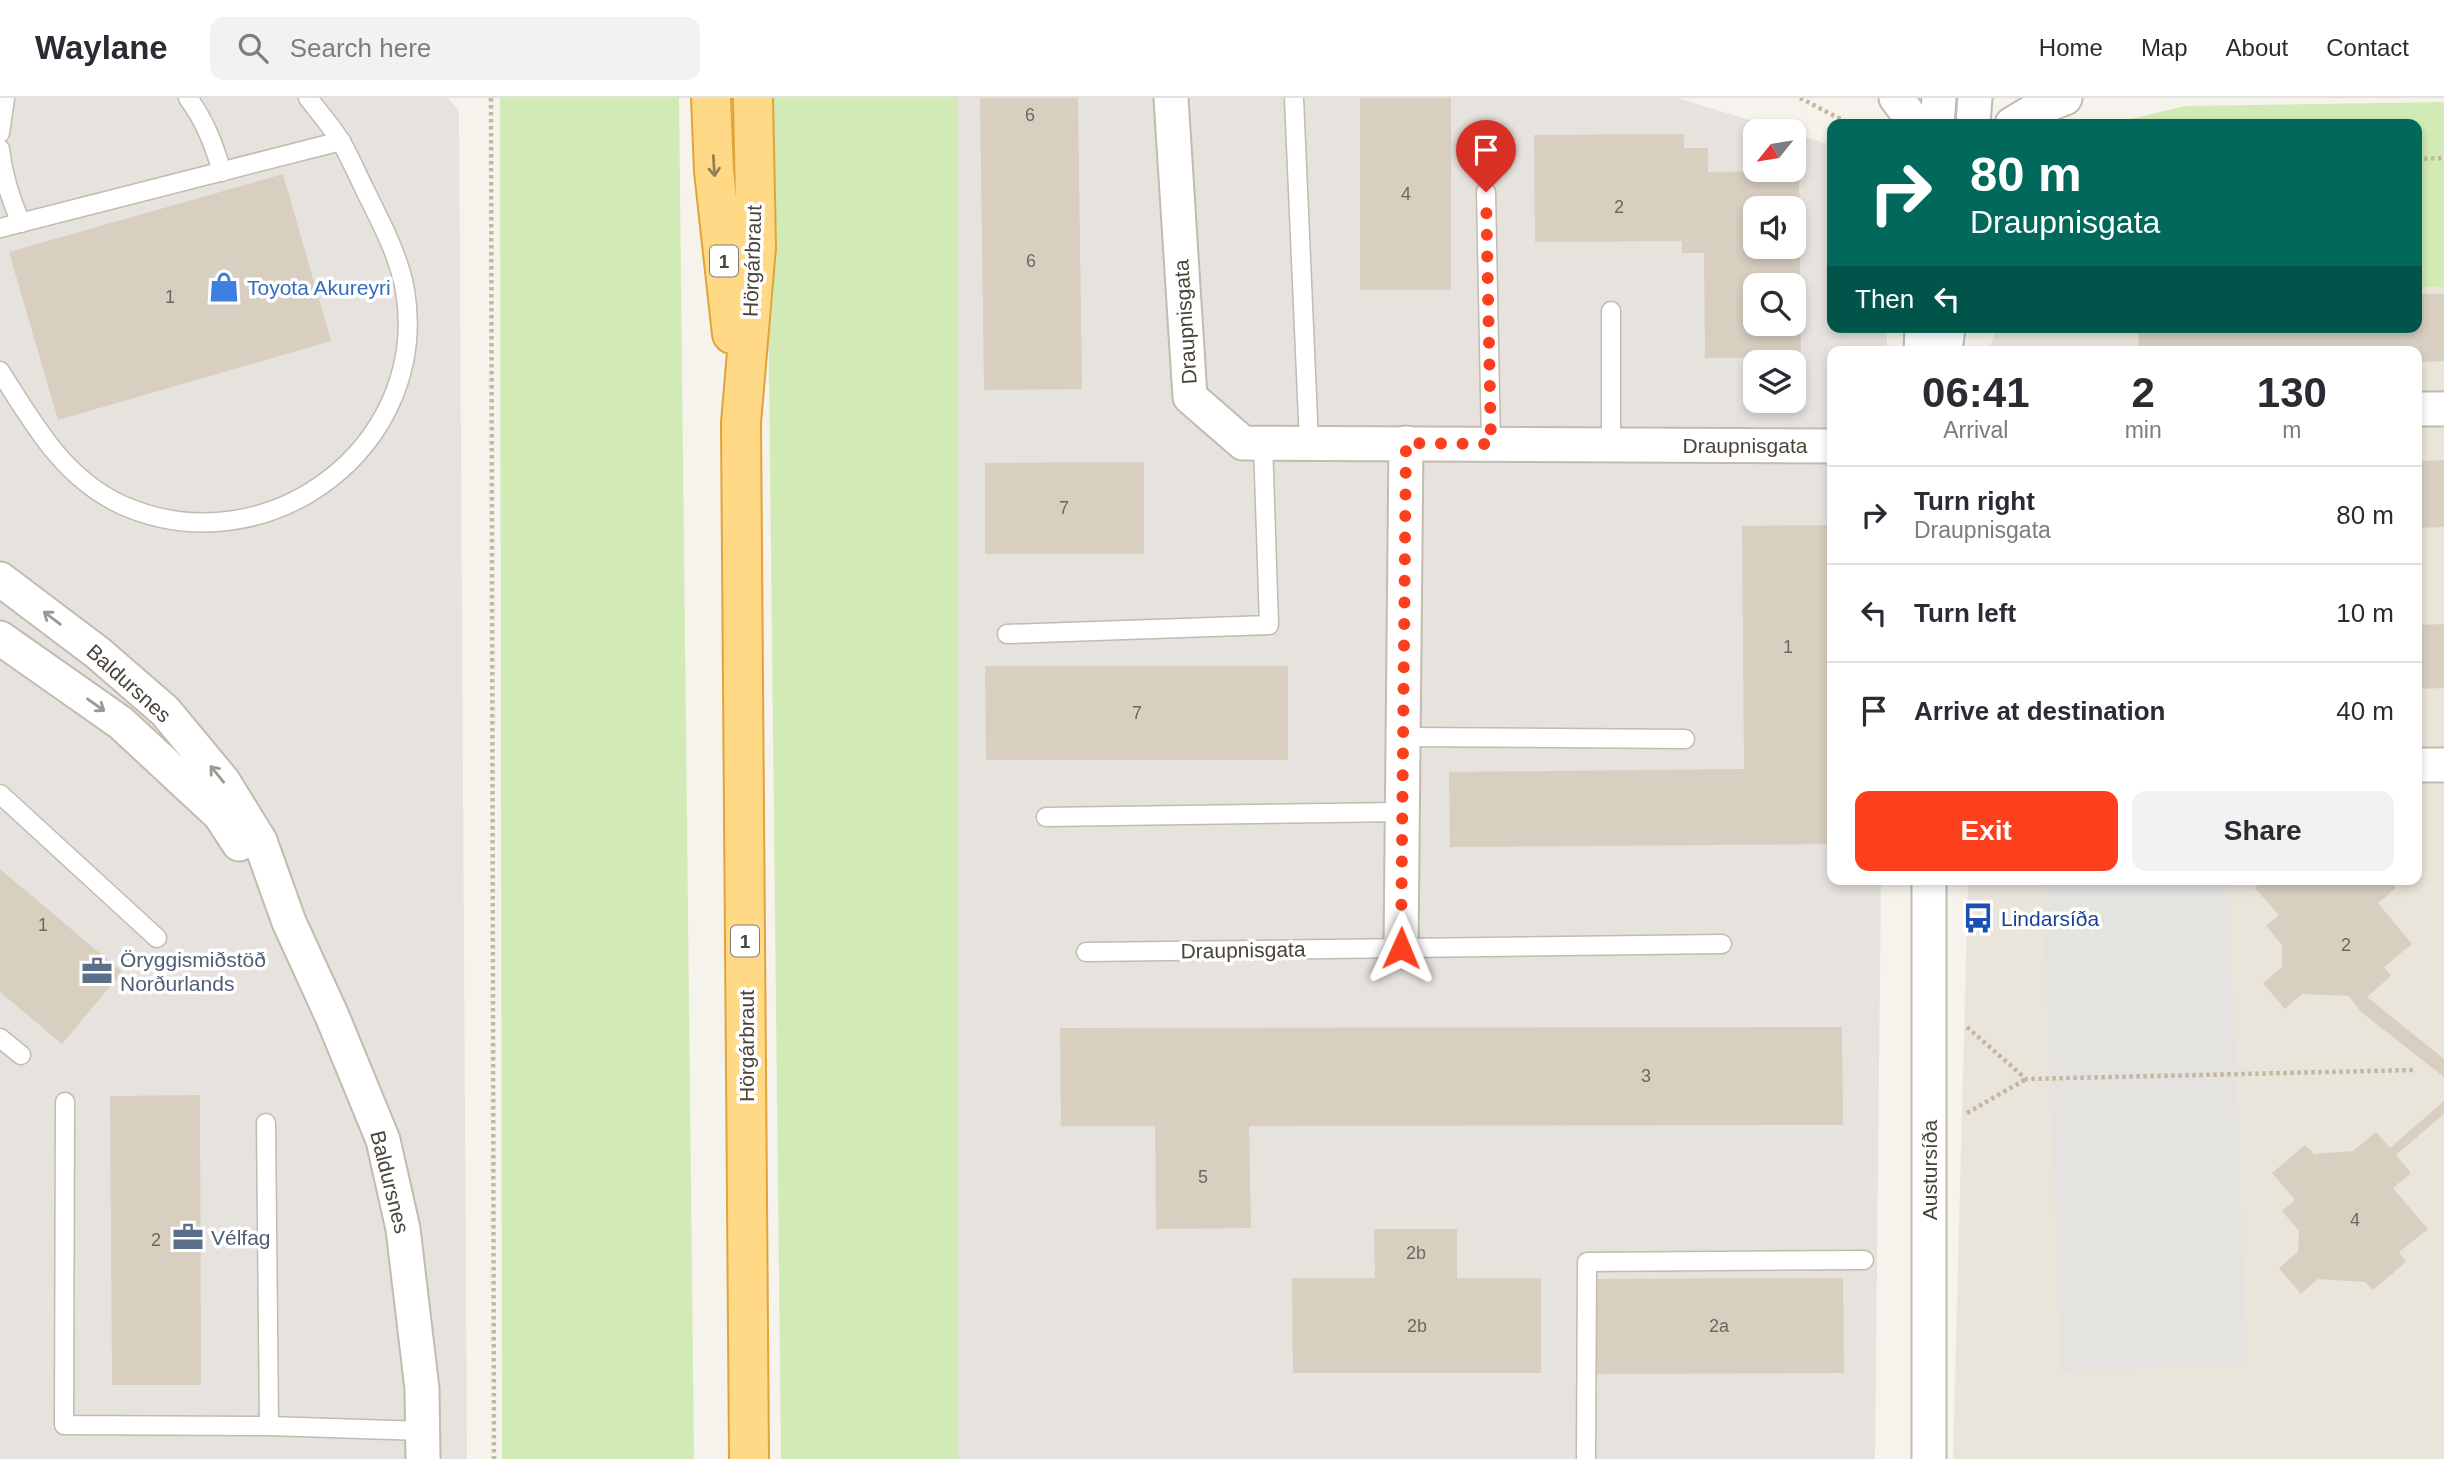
<!DOCTYPE html>
<html lang="en">
<head>
<meta charset="utf-8">
<style>
  body { margin:0; font-family:Helvetica,sans-serif; background:#f2f2f3; color:#2b2b33; height:100vh; display:flex; flex-direction:column; font-size:26px; white-space:nowrap }
  * { box-sizing:border-box; margin:0 }
  p { font-size:23px; color:#7c7c81 }
  .icon { flex:none; width:38px; height:38px; fill:none; stroke:currentColor; stroke-width:2; stroke-linecap:round; stroke-linejoin:round }
  .map { position:relative; flex:1; overflow:hidden }
  .side { position:absolute; left:1827px; top:248px; width:595px; height:539px; display:flex; flex-direction:column; background:#fff; border-radius:14px; box-shadow:0 4px 10px #0003 }
  .side>* { flex:none }
  .guide { position:absolute; left:1827px; top:21px; width:595px; height:214px; border-radius:14px; box-shadow:0 4px 10px #0003; background:#00695c; color:#fff; overflow:hidden }
  .needle { width:46px; rotate:240deg }
  .controls { position:absolute; left:1743px; top:21px; display:grid; gap:14px }
  .controls a { display:grid; place-items:center; width:63px; height:63px; border-radius:14px; background:#fff; box-shadow:0 4px 10px #0003; font-size:35px }
  .pin { position:absolute; display:grid; place-items:center; width:60px; height:60px; color:#fff; margin:-72px -30px; border-radius:50% 50% 50% 0; rotate:-45deg; box-shadow:0 0 7px #0007 }
  .pin .icon { rotate:45deg }
  .me { position:absolute; width:77px; margin:-38px; rotate:1deg; stroke-linejoin:round; filter:drop-shadow(0 0 5px #0008) }
  .turn { display:flex; align-items:center; gap:24px; height:147px; padding:0 28px; font-size:32px }
  .turn .icon { width:91px; height:91px; stroke-width:2.5 }
  .turn b { display:block; font-size:49px; line-height:60px }
  .then { display:flex; align-items:center; height:66px; padding:0 28px; background:#0003; gap:14px; font-size:26px }
  .eta { display:flex; justify-content:space-evenly; align-items:center; height:119px; text-align:center }
  .eta b { font-size:42px; font-weight:800; line-height:49px }
  .primary-button { display:flex; gap:14px; margin-top:auto; padding:14px 28px }
  .primary-button a { flex:1; height:80px; border-radius:14px; background:#fc3f1d; color:#fff; font-size:28px; font-weight:800; line-height:80px; text-align:center }
  .primary-button a+a { background:#f2f2f3; color:#2b2b33 }
  ul { padding:0; list-style:none }
  li { display:flex; align-items:center; gap:21px; height:98px; padding:0 28px; border-top:2px solid #e1e1e2 }
  li div { flex:1 }
  li b { display:block; font-size:26px }
  li em { font-style:normal }
  header { display:flex; align-items:center; gap:42px; box-sizing:border-box; height:98px; padding:0 35px; background:#fff; border-bottom:2px solid #e1e1e2 }
  header strong { font-size:33px }
  nav { display:flex; gap:38px; margin-inline-start:auto; font-size:24px }
  .search { width:490px; height:63px; background:#f2f2f3; display:flex; align-items:center; gap:18px; box-sizing:border-box; padding:0 24px; border-radius:14px; color:#7c7c81; font-size:26px }
  .map>svg:first-child { display:block }
  .residential { fill:#eae5da }
  .industrial { fill:#e6e2dd; fill-rule:evenodd }
  .green { fill:#d2eab5 }
  .parking { fill:#e5e3e0 }
  .building { fill:#d8cfc1; fill-rule:evenodd }
  .lines { fill:none; stroke-linecap:round; stroke-linejoin:round }
  .service-casing { stroke:#c2bbae; stroke-width:21 }
  .minor-casing { stroke:#c2bbae; stroke-width:37 }
  .trunk-casing { stroke:#e0a43c; stroke-width:42 }
  .path { stroke:#c4b79f; stroke-width:4.5; stroke-dasharray:3.5 3.5; stroke-linecap:butt }
  .service { stroke:#fff; stroke-width:18 }
  .minor { stroke:#fff; stroke-width:33 }
  .trunk { stroke:#ffd985; stroke-width:38 }
  .oneway { stroke:#938057 }
  .oneway2 { stroke:#9c9892 }
  .route { stroke:#fc3f1d; stroke-width:12; stroke-dasharray:0 21.6 }
  .labels { text-anchor:middle; dominant-baseline:central; stroke-width:7; stroke-linejoin:round; paint-order:stroke }
  .number-label { font-size:18px; fill:#6e675b }
  .shield { fill:#fff; stroke:#817c74; stroke-width:2 }
  .shield-label { font-size:19px; font-weight:bold; fill:#4b4439 }
  .street-label { font-size:21px; fill:#4b4439; stroke:#fff }
  .shop-label { font-size:21px; fill:#366cbe; stroke:#fff; text-anchor:start }
  .transit-label { font-size:21px; fill:#164399; stroke:#fff; text-anchor:start }
  .service-label { font-size:21px; fill:#4e5e75; stroke:#fff; text-anchor:start }
</style>
</head>
<body>
<header>
<strong>Waylane</strong>
<div class="search"><svg class="icon" aria-label="search" viewBox="0 0 24 24"><circle cx="10" cy="10" r="6"/><path d="M15 15l6 6"/></svg>Search here</div>
<nav><a>Home</a><a>Map</a><a>About</a><a>Contact</a></nav>
</header>
<div class="map">
<svg width="2444" height="1361" viewBox="0 0 2444 1361">
  <rect width="100%" height="100%" fill="#f6f3ec"/>
  <path class="residential" d="M 2444,147 L 2444,1361 L 1953,1361 L 1968,782 L 2417,782 L 2417,254 L 1988,254 L 1997,229 L 2417,229 L 2417,148 Z"/>
  <g class="industrial">
    <path d="M 0,0 L 448,0 L 459,13 L 467,1361 L 0,1361 Z"/>
    <path d="M 849,0 L 1677,0 L 1786,33 L 1755,33 L 1755,72 L 1794,72 L 1794,36 L 1832,47 L 1832,229 L 1887,229 L 1887,254 L 1832,254 L 1832,782 L 1881,782 L 1875,1361 L 896,1361 ZM 1755,110 L 1794,110 L 1794,149 L 1755,149 ZM 1755,187 L 1794,187 L 1794,226 L 1755,226 ZM 1755,264 L 1794,264 L 1794,303 L 1755,303 Z"/>
  </g>
  <g class="green">
    <path d="M 500,0 L 679,0 L 694,1361 L 502,1361 Z"/>
    <path d="M 766,0 L 958,0 L 958,1361 L 781,1361 Z"/>
    <path d="M 2444,4 L 2444,189 L 2417,189 L 2417,26 L 2110,26 L 2185,8 Z"/>
  </g>
  <path class="parking" d="M 2042,782 L 2229,782 L 2247,1267 L 2061,1274 Z"/>
  <g class="building">
    <path d="M 980,0 L 1078,0 L 1082,291 L 984,292 Z"/>
    <rect x="1360" y="0" width="91" height="192"/>
    <path d="M 1684,36 L 1684,50 L 1708,50 L 1708,74 L 1799,73 L 1801,259 L 1705,260 L 1704,155 L 1682,155 L 1682,143 L 1535,144 L 1534,37 ZM 1755,110 L 1794,110 L 1794,149 L 1755,149 ZM 1755,187 L 1794,187 L 1794,226 L 1755,226 Z"/>
    <path d="M 283,76 L 331,243 L 58,322 L 9,154 Z"/>
    <path d="M 2417,196 L 2444,196 L 2444,263 L 2417,264 L 2417,254 L 2139,254 L 2138,229 L 2417,229 Z"/>
    <path d="M 2444,362 L 2444,429 L 2417,430 L 2417,363 Z"/>
    <path d="M 1144,364 L 1144,456 L 985,456 L 985,365 Z"/>
    <path d="M 1832,427 L 1832,746 L 1450,749 L 1449,674 L 1744,671 L 1742,428 Z"/>
    <path d="M 2444,526 L 2444,590 L 2417,591 L 2417,527 Z"/>
    <path d="M 985,568 L 1288,568 L 1288,662 L 986,662 Z"/>
    <path d="M 0,771 L 122,874 L 62,946 L 0,894 Z"/>
    <path d="M 2264,782 L 2389,782 L 2396,790 L 2378,805 L 2412,846 L 2384,869 L 2391,878 L 2367,899 L 2444,961 L 2444,979 L 2361,914 L 2349,898 L 2302,896 L 2285,911 L 2263,885 L 2282,869 L 2282,847 L 2266,828 L 2279,817 L 2255,790 Z"/>
    <path d="M 1842,929 L 1843,1027 L 1249,1028 L 1251,1130 L 1156,1131 L 1155,1028 L 1061,1028 L 1060,930 Z"/>
    <path d="M 200,997 L 201,1287 L 112,1287 L 110,998 Z"/>
    <path d="M 2444,1003 L 2444,1016 L 2396,1057 L 2411,1075 L 2393,1090 L 2428,1131 L 2399,1154 L 2406,1164 L 2373,1192 L 2365,1184 L 2318,1181 L 2301,1196 L 2279,1170 L 2298,1154 L 2299,1133 L 2282,1113 L 2295,1102 L 2272,1075 L 2305,1047 L 2314,1056 L 2353,1053 L 2376,1034 L 2390,1050 Z"/>
    <path d="M 1374,1131 L 1457,1131 L 1457,1180 L 1541,1180 L 1541,1275 L 1293,1275 L 1292,1180 L 1375,1180 Z"/>
    <path d="M 1843,1180 L 1844,1275 L 1595,1276 L 1594,1181 Z"/>
  </g>
  <g class="lines">
    <g class="service-casing">
      <g id="service">
        <path d="M 188,0 C 205,23 214,47 222,74"/>
        <path d="M 1294,0 L 1309,345"/>
        <path d="M 0,35 L 5,0"/>
        <path d="M 0,51 C 3,78 10,100 21,125"/>
        <path d="M 1486,94 L 1491,346"/>
        <path d="M 0,130 L 341,43"/>
        <path d="M 1611,213 L 1611,347"/>
        <path d="M 0,273 C 33,325 63,380 122,407 C 266,471 431,350 405,192 C 398,155 380,123 364,90 C 356,74 349,57 340,42 C 331,28 319,14 308,0"/>
        <path d="M 1007,536 L 1269,527 L 1263,345"/>
        <path d="M 1403,639 L 1685,641"/>
        <path d="M 0,696 L 157,840"/>
        <path d="M 1046,719 L 1402,714"/>
        <path d="M 1086,854 L 1722,846"/>
        <path d="M 0,940 L 21,957"/>
        <path d="M 65,1004 L 64,1327 L 269,1328 L 423,1333"/>
        <path d="M 266,1025 L 269,1328"/>
        <path d="M 1586,1361 L 1587,1164 L 1864,1162"/>
      </g>
    </g>
    <g class="minor-casing">
      <g id="minor">
        <path d="M 1171,0 L 1190,299 L 1243,345 L 1832,348"/>
        <path d="M 1896,0 L 1916,26"/>
        <path d="M 1937,26 L 1939,0"/>
        <path d="M 1973,26 L 1975,0"/>
        <path d="M 2012,26 L 2039,10 L 2065,0"/>
        <path d="M 1921,254 L 1922,229"/>
        <path d="M 1945,254 L 1948,229"/>
        <path d="M 2417,311 L 2444,311"/>
        <path d="M 0,481 L 98,555 L 165,613 L 223,683 L 260,743 L 289,824 L 332,918 L 383,1042 L 403,1131 L 422,1291 L 423,1361"/>
        <path d="M 0,540 L 121,625 L 220,717 L 239,746"/>
        <path d="M 2417,667 L 2444,667"/>
        <path d="M 1401,850 L 1406,345"/>
        <path d="M 1929,1361 L 1929,782"/>
      </g>
    </g>
    <g class="trunk-casing">
      <g id="trunk">
        <path d="M 711,0 L 714,73 L 732,236"/>
        <path d="M 749,1361 L 741,325 L 756,149 L 753,0"/>
      </g>
    </g>
    <g class="path">
      <path d="M 491,0 L 494,1361"/>
      <path d="M 1800,0 L 1850,26"/>
      <path d="M 2417,61 L 2444,60"/>
      <path d="M 1967,929 L 2026,981 L 2413,972"/>
      <path d="M 1967,1015 L 2026,981"/>
    </g>
    <use href="#service" class="service"/>
    <use href="#minor" class="minor"/>
    <use href="#trunk" class="trunk"/>
  </g>
  <defs><path id="oneway-shaft" d="M-6 0H5M1.5-3L5.5 0L1.5 3" fill="none" stroke-width="1.6" stroke-linecap="round" stroke-linejoin="round" transform="scale(1.75)"/></defs>
  <use class="oneway" href="#oneway-shaft" transform="translate(714 68) rotate(86)"/>
  <g class="oneway2">
    <use href="#oneway-shaft" transform="translate(52 520) rotate(-143)"/>
    <use href="#oneway-shaft" transform="translate(96 607) rotate(35)"/>
    <use href="#oneway-shaft" transform="translate(217 676) rotate(-129)"/>
  </g>
  <g class="lines">
    <path class="route" d="M 1401,850 L 1406,345 L 1491,346 L 1486,94"/>
  </g>
  <defs>
    <g id="shop-bare" transform="scale(2.415)"><path d="M-5-2.5h2.3a2.7 3.5 0 0 1 5.4 0H5L5.5 6h-11ZM-1.5-2.5h3a1.5 2.3 0 0 0-3 0Z" fill="#3f7fe0" stroke="#fff" stroke-width="2.5" paint-order="stroke"/></g>
    <g id="bus-bare" transform="scale(2.415)"><path d="M-5-6H5V4H4V6H2V4H-2V6H-4V4H-5ZM-3.5-4V0h7V-4ZM-3.5 1.2v1.5H-2V1.2ZM2 1.2v1.5H3.5V1.2Z" fill="#1a4fb4" stroke="#fff" stroke-width="2.5" paint-order="stroke"/></g>
    <g id="office-bare" transform="scale(2.415)"><path d="M-6-3h4V-5.5h4V-3h4V5H-6ZM-1-4.5V-3h2v-1.5ZM-6 0V1H6V0Z" fill="#5c6f8a" stroke="#fff" stroke-width="2.5" paint-order="stroke"/></g>
  </defs>
  <g fill-rule="evenodd">
    <use href="#shop-bare" x="224" y="189"/>
    <use href="#bus-bare" x="1978" y="820"/>
    <use href="#office-bare" x="97" y="873"/>
    <use href="#office-bare" x="188" y="1139"/>
  </g>
  <g class="labels">
    <g class="number-label">
      <text x="1030" y="17">6</text>
      <text x="1406" y="96">4</text>
      <text x="1619" y="109">2</text>
      <text x="1031" y="163">6</text>
      <text x="170" y="199">1</text>
      <text x="1064" y="410">7</text>
      <text x="1788" y="549">1</text>
      <text x="1137" y="615">7</text>
      <text x="43" y="827">1</text>
      <text x="2346" y="847">2</text>
      <text x="1646" y="978">3</text>
      <text x="1203" y="1079">5</text>
      <text x="2355" y="1122">4</text>
      <text x="156" y="1142">2</text>
      <text x="1416" y="1155">2b</text>
      <text x="1417" y="1228">2b</text>
      <text x="1719" y="1228">2a</text>
    </g>
    <g class="shield">
      <rect x="710" y="147.5" width="28" height="31" rx="5"/>
      <rect x="731" y="827.5" width="28" height="31" rx="5"/>
    </g>
    <g class="shield-label">
      <text x="724" y="163">1</text>
      <text x="745" y="843">1</text>
    </g>
    <g class="street-label">
      <text transform="translate(752 163) rotate(-88)">Hörgárbraut</text>
      <text transform="translate(1185 224) rotate(-94)">Draupnisgata</text>
      <text x="1745" y="347">Draupnisgata</text>
      <text transform="translate(129 585) rotate(42)">Baldursnes</text>
      <text transform="translate(1243 852) rotate(-1)">Draupnisgata</text>
      <text transform="translate(746 948) rotate(-90)">Hörgárbraut</text>
      <text transform="translate(1929 1072) rotate(-90)">Austursíða</text>
      <text transform="translate(390 1084) rotate(76)">Baldursnes</text>
    </g>
    <g class="shop-label">
      <text x="247" y="189">Toyota Akureyri</text>
    </g>
    <g class="transit-label">
      <text x="2001" y="820">Lindarsíða</text>
    </g>
    <g class="service-label">
      <text x="120" y="861">Öryggismiðstöð<tspan x="120" dy="24">Norðurlands</tspan></text>
      <text x="211" y="1139">Vélfag</text>
    </g>
  </g>
</svg>
<div class="controls">
<a><svg class="needle" viewBox="-14 -14 28 28"><path d="M0-13l5 13h-10z" fill="#e53935"/><path d="M0 13l5-13h-10z" fill="#7c7c81"/></svg></a>
<a><svg class="icon" aria-label="sound" viewBox="0 0 24 24"><path d="M4 9h4l5-4v14l-5-4H4zM17 9q2 3 0 6"/></svg></a>
<a><svg class="icon" aria-label="search" viewBox="0 0 24 24"><circle cx="10" cy="10" r="6"/><path d="M15 15l6 6"/></svg></a>
<a><svg class="icon" aria-label="layers" viewBox="0 0 24 24"><path d="M12 4l9 5-9 5-9-5zM3 14l9 5 9-5"/></svg></a>
</div>
<div class="pin" style="left:1486px;top:94px;background:#d93025"><svg class="icon" aria-label="arrive" viewBox="0 0 24 24"><path d="M6 21V4h12l-3 4 3 4H6"/></svg></div>
<svg class="me" style="left:1401px;top:850px" viewBox="-20 -20 40 40"><path d="M0-17L14 15 0 8-14 15z" fill="#fc3f1d" stroke="#fff" stroke-width="4"/></svg>
<div class="guide">
<div class="turn"><svg class="icon" aria-label="right" viewBox="0 0 24 24"><path d="M7 20v-9h11M14 6l5 5-5 5"/></svg><div><b>80 m</b>Draupnisgata</div></div>
<div class="then">Then<svg class="icon" aria-label="left" viewBox="0 0 24 24"><path d="M17 20v-9H6M10 6l-5 5 5 5"/></svg></div>
</div>
<section class="side">
<div class="eta">
<div><b>06:41</b><p>Arrival</p></div>
<div><b>2</b><p>min</p></div>
<div><b>130</b><p>m</p></div>
</div>
<ul>
<li><svg class="icon" aria-label="right" viewBox="0 0 24 24"><path d="M7 20v-9h11M14 6l5 5-5 5"/></svg><div><b>Turn right</b><p>Draupnisgata</p></div><em>80 m</em></li>
<li><svg class="icon" aria-label="left" viewBox="0 0 24 24"><path d="M17 20v-9H6M10 6l-5 5 5 5"/></svg><div><b>Turn left</b></div><em>10 m</em></li>
<li><svg class="icon" aria-label="arrive" viewBox="0 0 24 24"><path d="M6 21V4h12l-3 4 3 4H6"/></svg><div><b>Arrive at destination</b></div><em>40 m</em></li>
</ul>
<div class="primary-button"><a>Exit</a><a>Share</a></div>
</section>
</div>
</body>
</html>
